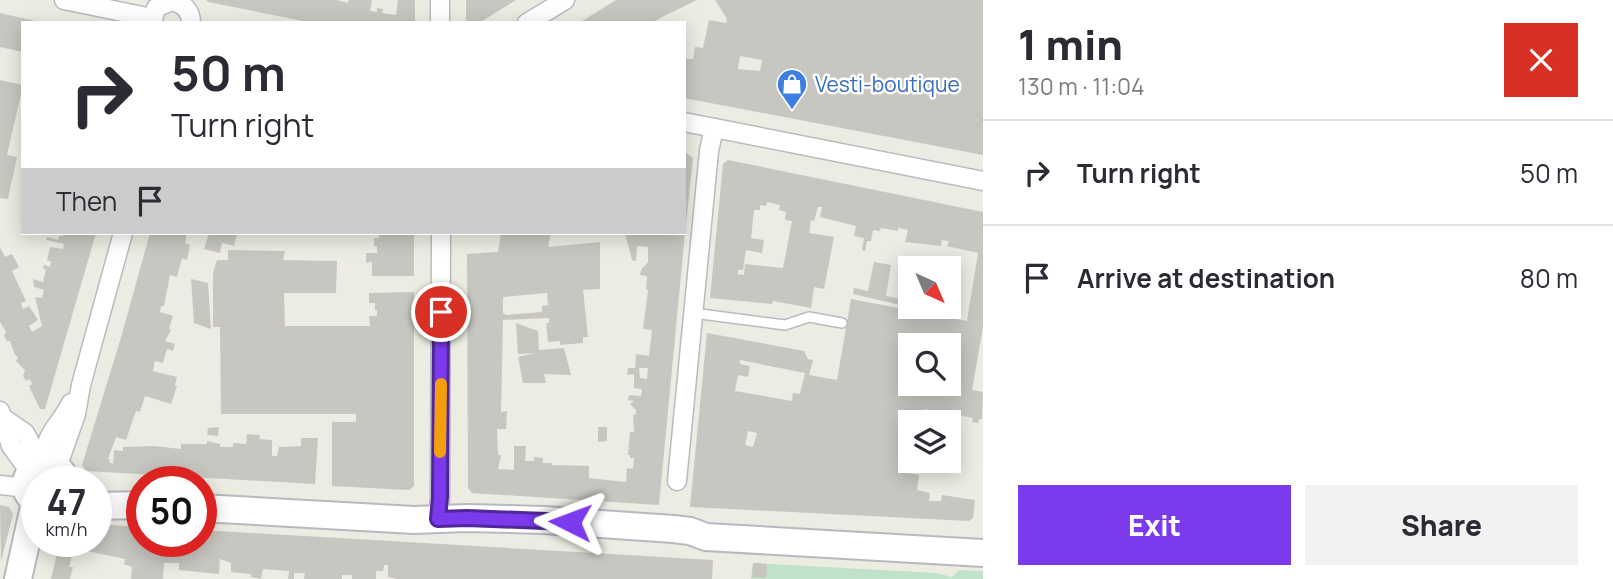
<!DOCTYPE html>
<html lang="en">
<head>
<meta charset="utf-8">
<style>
  body { margin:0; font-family:Manrope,sans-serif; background:#f2f2f3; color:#2b2b33; height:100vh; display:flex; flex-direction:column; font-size:26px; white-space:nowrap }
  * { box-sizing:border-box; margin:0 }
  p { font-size:23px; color:#7c7c81 }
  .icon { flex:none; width:38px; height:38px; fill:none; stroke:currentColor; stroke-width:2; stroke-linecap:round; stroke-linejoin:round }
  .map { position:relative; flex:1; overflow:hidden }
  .side { display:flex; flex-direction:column; background:#fff; width:630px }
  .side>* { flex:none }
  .guide { position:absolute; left:21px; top:21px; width:665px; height:214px; border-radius:0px; box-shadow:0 4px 18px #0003; background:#fff; color:#2b2b33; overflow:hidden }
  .needle { width:46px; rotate:136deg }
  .controls { position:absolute; left:898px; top:256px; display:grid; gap:14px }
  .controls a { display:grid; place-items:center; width:63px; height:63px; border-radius:0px; background:#fff; box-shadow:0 4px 18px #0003; font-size:35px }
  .speed { position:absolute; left:21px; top:466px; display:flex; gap:14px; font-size:35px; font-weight:700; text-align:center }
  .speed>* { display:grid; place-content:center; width:91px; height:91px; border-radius:50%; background:#fff; box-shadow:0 4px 18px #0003; line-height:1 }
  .speed small { font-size:18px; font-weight:400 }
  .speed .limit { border:10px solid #d22; background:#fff; color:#111 }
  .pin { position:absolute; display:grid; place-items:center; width:60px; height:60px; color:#fff; margin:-30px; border:4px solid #fff; border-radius:50%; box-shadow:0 2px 7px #0007 }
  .me { position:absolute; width:77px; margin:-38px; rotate:273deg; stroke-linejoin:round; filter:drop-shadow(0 0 5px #0008) }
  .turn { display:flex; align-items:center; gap:24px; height:147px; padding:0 35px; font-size:32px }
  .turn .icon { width:91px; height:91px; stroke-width:2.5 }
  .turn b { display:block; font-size:49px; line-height:60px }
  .then { display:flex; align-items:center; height:66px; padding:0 35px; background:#0003; gap:14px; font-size:26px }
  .round { display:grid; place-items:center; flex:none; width:74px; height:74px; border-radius:0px; background:#f2f2f3 }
  .overview { display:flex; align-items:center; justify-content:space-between; height:119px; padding:0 35px }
  h1 { font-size:42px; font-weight:800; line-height:52px }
  .primary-button { display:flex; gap:14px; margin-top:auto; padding:14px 35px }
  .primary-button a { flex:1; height:80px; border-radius:0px; background:#7c3aed; color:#fff; font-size:28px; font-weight:800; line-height:80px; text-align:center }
  .primary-button a+a { background:#f2f2f3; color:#2b2b33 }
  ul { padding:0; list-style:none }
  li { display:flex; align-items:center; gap:21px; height:105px; padding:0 35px; border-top:2px solid #e1e1e2 }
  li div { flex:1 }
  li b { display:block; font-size:26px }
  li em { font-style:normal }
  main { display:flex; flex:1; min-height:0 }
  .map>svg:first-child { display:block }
  .green { fill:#c0e2c8 }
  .building { fill:#c8c6c0; fill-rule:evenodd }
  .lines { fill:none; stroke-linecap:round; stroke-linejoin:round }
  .lane-casing { stroke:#babac0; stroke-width:12 }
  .street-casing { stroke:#babac0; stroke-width:21 }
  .secondary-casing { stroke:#b8b9c0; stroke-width:30 }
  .lane { stroke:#fff; stroke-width:9 }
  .street { stroke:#fff; stroke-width:18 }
  .secondary { stroke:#fff; stroke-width:26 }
  .route-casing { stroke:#51269a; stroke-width:18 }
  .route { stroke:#7c3aed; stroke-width:12 }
  .slow { stroke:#f59e0b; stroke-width:12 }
  .labels { text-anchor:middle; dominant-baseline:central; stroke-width:5; stroke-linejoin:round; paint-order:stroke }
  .shop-label { font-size:21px; fill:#366cbe; stroke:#fff; text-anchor:start }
</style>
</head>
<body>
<main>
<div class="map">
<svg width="983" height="579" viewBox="0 0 983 579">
  <rect width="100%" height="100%" fill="#ecece2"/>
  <path class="green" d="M 753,563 L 936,573 L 952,577 L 959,570 L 983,571 L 983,579 L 751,579 Z"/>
  <g class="building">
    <path d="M 206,0 L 337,0 L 348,3 L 349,0 L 372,0 L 370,11 L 377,12 L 377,8 L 383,9 L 382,13 L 396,15 L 398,0 L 415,0 L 415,23 L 313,23 L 208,2 Z"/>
    <path d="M 466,0 L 516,0 L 479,23 L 471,23 L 466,20 Z"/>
    <path d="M 616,0 L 697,0 L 662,17 L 655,21 L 656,23 L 579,23 Z"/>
    <path d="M 715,0 L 983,0 L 983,155 L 684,98 L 684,59 L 693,59 L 695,47 L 703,48 L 709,20 L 726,23 L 727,19 ZM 740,56 L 762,60 L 760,71 L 738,69 Z"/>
    <path d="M 0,13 L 40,22 L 23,23 L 23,52 L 0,47 Z"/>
    <path d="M 0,80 L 23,85 L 7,155 L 17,157 L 8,199 L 0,198 Z"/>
    <path d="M 684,151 L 693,158 L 686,224 L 684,224 Z"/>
    <path d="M 728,160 L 983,212 L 983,327 L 972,390 L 983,392 L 982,419 L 979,419 L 978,423 L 972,422 L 973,418 L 925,409 L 923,422 L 910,422 L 911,460 L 908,473 L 919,475 L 917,490 L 930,493 L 929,501 L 941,501 L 942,495 L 975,500 L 973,518 L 969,521 L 690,507 L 707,333 L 804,351 L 808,359 L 813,360 L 809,375 L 837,380 L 851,299 L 967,321 L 978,253 L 947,246 L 949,241 L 942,240 L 941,246 L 905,242 L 908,230 L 898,228 L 898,231 L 881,228 L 880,231 L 873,230 L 871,241 L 867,241 L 865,251 L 862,250 L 864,238 L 854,236 L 856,226 L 820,217 L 822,207 L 818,207 L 814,221 L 811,220 L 809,233 L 834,237 L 824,289 L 814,287 L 811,308 L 773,301 L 772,304 L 710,298 L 723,164 ZM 767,202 L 780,205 L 779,210 L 786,212 L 785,220 L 792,221 L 783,268 L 745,264 L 744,275 L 738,274 L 738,270 L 743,270 L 746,250 L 762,253 L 764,240 L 751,238 L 754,210 L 751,210 L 760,210 L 760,205 L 766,206 ZM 910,345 L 948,345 L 948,383 L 910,383 ZM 740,360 L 805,373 L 800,394 L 793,393 L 792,401 L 735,391 L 738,375 L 748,377 L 750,366 L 740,364 ZM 748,431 L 757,433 L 753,447 L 745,445 Z"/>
    <path d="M 63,233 L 96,233 L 45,409 L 40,409 L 29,386 L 32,384 L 30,379 L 26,381 L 23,376 L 25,370 L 16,361 L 18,357 L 15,355 L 10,341 L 7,341 L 4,336 L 6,332 L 0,322 L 0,247 L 5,257 L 12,254 L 19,267 L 12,271 L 26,301 L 21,303 L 23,309 L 29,306 L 38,320 L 29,326 L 32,332 L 42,326 L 35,297 L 42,298 L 44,290 L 34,287 L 33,279 L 43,282 L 46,269 L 43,269 L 44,265 L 50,267 L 51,262 L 47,260 L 50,247 L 63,249 L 64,244 L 46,240 L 47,237 L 58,240 L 59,236 L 63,236 Z"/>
    <path d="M 150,233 L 187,233 L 185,243 L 190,245 L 187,260 L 182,258 L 177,277 L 170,275 L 164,306 L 161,306 L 160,312 L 173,316 L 169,329 L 171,330 L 165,341 L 175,344 L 173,351 L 167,349 L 163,363 L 155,361 L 153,371 L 177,377 L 175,385 L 177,386 L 171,404 L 145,396 L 140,412 L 136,411 L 126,440 L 116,437 L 108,459 L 110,460 L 109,462 L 113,464 L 114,450 L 123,451 L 123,447 L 154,446 L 181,449 L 181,444 L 207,444 L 207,441 L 220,444 L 220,447 L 233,447 L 233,443 L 246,444 L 247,434 L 260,435 L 259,439 L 272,440 L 272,456 L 277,456 L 279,447 L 301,446 L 301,438 L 318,438 L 315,484 L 86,471 L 82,465 L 122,334 Z"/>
    <path d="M 209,233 L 237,233 L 234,246 L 222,243 L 220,253 L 204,249 Z"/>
    <path d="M 379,233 L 414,233 L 414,276 L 372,276 L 372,262 L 366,263 L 366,253 L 377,253 L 377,246 L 374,246 L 374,238 L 379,238 Z"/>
    <path d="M 501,233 L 551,233 L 548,247 L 600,242 L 600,289 L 583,290 L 588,337 L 583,337 L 583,343 L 560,345 L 560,341 L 548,342 L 546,323 L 549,323 L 549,318 L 503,320 L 501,412 L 507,411 L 506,429 L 497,429 L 498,455 L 501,455 L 498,469 L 514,470 L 514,446 L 526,446 L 525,461 L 534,461 L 534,457 L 543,458 L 543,463 L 552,463 L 552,465 L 589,466 L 589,478 L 626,482 L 627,468 L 633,469 L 634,458 L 630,458 L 630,455 L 628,455 L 630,432 L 634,432 L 633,415 L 636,414 L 636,410 L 630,404 L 634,401 L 628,400 L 629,395 L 641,396 L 642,389 L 634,388 L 634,374 L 627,375 L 628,368 L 635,368 L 636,354 L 649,356 L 652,330 L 643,329 L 648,290 L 646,290 L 647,276 L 640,275 L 641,270 L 648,262 L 648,247 L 637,246 L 636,261 L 632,260 L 625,233 L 685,233 L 659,505 L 472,493 L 468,488 L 467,254 L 498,252 ZM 547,293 L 548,305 L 542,306 L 542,312 L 506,315 L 503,313 L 503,297 ZM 639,368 L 648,368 L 647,379 L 640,378 Z"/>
    <path d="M 228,250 L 285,251 L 283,260 L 337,261 L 336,293 L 284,293 L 285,326 L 370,326 L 369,316 L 377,316 L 377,310 L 375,310 L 375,303 L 369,303 L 369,293 L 414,292 L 414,486 L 409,490 L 332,486 L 332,422 L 356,422 L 356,414 L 221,414 L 220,327 L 213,327 L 213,273 L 217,260 L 228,260 Z"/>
    <path d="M 874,262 L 891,265 L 886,296 L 901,299 L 900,305 L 853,294 L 854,288 L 868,291 Z"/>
    <path d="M 191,279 L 208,283 L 211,329 L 194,323 Z"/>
    <path d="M 516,323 L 538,331 L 539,350 L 564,348 L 571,375 L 544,374 L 546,383 L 523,383 L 518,357 L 535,353 L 518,354 Z"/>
    <path d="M 219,427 L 218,436 L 207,435 L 208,428 Z"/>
    <path d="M 598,427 L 607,427 L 607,441 L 598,442 Z"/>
    <path d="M 0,505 L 9,507 L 13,514 L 1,562 Z"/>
    <path d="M 96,524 L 142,527 L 142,541 L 201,541 L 201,530 L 713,560 L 712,579 L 396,579 L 388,577 L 388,565 L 384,565 L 383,571 L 376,571 L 376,579 L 352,579 L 352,575 L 342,575 L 342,579 L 304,579 L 305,573 L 294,573 L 294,579 L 288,579 L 289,571 L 263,569 L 261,579 L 251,577 L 251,574 L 231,572 L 231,563 L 220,559 L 219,574 L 179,570 L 179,563 L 164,563 L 163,579 L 131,579 L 132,567 L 124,564 L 125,559 L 87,551 L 89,547 L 81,545 L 79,552 L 73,551 L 69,567 L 73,567 L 70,579 L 51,579 L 60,541 L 96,541 Z"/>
    <path d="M 753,563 L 767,564 L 766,578 L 752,577 Z"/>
  </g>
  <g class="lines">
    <g class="lane-casing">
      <path id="lane" d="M 693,313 L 785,325 L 809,317 L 842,323"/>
    </g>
    <g class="street-casing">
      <g id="street">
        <path d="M 64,0 L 152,18"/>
        <path d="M 440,0 L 440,23"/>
        <path d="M 152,23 L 156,8 L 171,1 C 183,3 191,10 191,23"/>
        <path d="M 527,23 L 565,0"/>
        <path d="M 684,122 L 983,181"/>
        <path d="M 0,411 L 11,446 L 30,472"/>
        <path d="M 3,418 L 25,433 L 42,465"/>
        <path d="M 45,465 C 43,433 58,429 71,403"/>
        <path d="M 57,468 L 76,414 L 81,385 L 123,233"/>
        <path d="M 677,481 L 709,151 L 714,128"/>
        <path d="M 0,485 L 26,488"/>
        <path d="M 438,519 L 440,497 L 441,233"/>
      </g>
    </g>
    <g class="secondary-casing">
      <g id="secondary">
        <path d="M 37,503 C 4,480 53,443 66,481"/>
        <path d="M 96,506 L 142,505"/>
        <path d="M 201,508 L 414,520 L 467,518 L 544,520 L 673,529 L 690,531 L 706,537 L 983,553"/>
        <path d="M 18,579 L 35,502"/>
      </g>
    </g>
    <use href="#lane" class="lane"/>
    <use href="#street" class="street"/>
    <use href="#secondary" class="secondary"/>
  </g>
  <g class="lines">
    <g class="route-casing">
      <path id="route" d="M 441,312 L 440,497 L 438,519 L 467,518 L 570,522"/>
    </g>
    <use href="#route" class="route"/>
    <path class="slow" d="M 440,452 L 441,384"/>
  </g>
  <defs>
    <g id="shop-pin" transform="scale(1.575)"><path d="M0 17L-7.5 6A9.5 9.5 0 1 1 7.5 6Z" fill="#3f7fe0" stroke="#fff"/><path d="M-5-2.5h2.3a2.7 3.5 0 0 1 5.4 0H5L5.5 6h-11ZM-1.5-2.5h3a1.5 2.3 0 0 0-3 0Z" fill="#fff"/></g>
  </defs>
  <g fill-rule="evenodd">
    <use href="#shop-pin" x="792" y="84"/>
  </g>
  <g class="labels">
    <g class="shop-label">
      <text x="815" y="84">Vesti-boutique</text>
    </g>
  </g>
</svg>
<div class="controls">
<a><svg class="needle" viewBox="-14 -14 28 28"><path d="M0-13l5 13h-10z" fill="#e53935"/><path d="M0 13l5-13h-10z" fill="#7c7c81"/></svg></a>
<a><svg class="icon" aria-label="search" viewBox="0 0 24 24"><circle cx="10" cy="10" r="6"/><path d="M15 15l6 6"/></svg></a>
<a><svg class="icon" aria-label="layers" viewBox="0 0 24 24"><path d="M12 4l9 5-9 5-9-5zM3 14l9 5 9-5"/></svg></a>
</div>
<div class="speed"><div>47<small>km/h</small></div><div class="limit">50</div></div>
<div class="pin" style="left:441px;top:312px;background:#d93025"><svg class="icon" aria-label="arrive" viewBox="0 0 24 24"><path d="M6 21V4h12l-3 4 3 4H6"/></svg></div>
<svg class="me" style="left:570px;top:522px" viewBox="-20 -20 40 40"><path d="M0-17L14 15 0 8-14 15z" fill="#7c3aed" stroke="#fff" stroke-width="4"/></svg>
<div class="guide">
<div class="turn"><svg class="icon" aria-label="right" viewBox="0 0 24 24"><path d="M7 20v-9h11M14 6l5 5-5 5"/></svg><div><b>50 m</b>Turn right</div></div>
<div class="then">Then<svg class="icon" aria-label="arrive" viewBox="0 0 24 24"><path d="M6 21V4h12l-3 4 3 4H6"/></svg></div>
</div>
</div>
<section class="side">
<div class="overview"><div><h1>1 min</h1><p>130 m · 11:04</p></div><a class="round" style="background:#d93025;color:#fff"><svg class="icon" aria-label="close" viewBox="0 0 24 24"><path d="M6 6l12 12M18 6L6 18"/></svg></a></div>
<ul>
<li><svg class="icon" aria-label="right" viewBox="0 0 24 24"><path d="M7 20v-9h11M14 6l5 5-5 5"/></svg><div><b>Turn right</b></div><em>50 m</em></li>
<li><svg class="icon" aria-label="arrive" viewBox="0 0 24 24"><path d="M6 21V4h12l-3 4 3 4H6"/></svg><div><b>Arrive at destination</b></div><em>80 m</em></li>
</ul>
<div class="primary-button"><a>Exit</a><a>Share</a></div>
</section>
</main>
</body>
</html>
